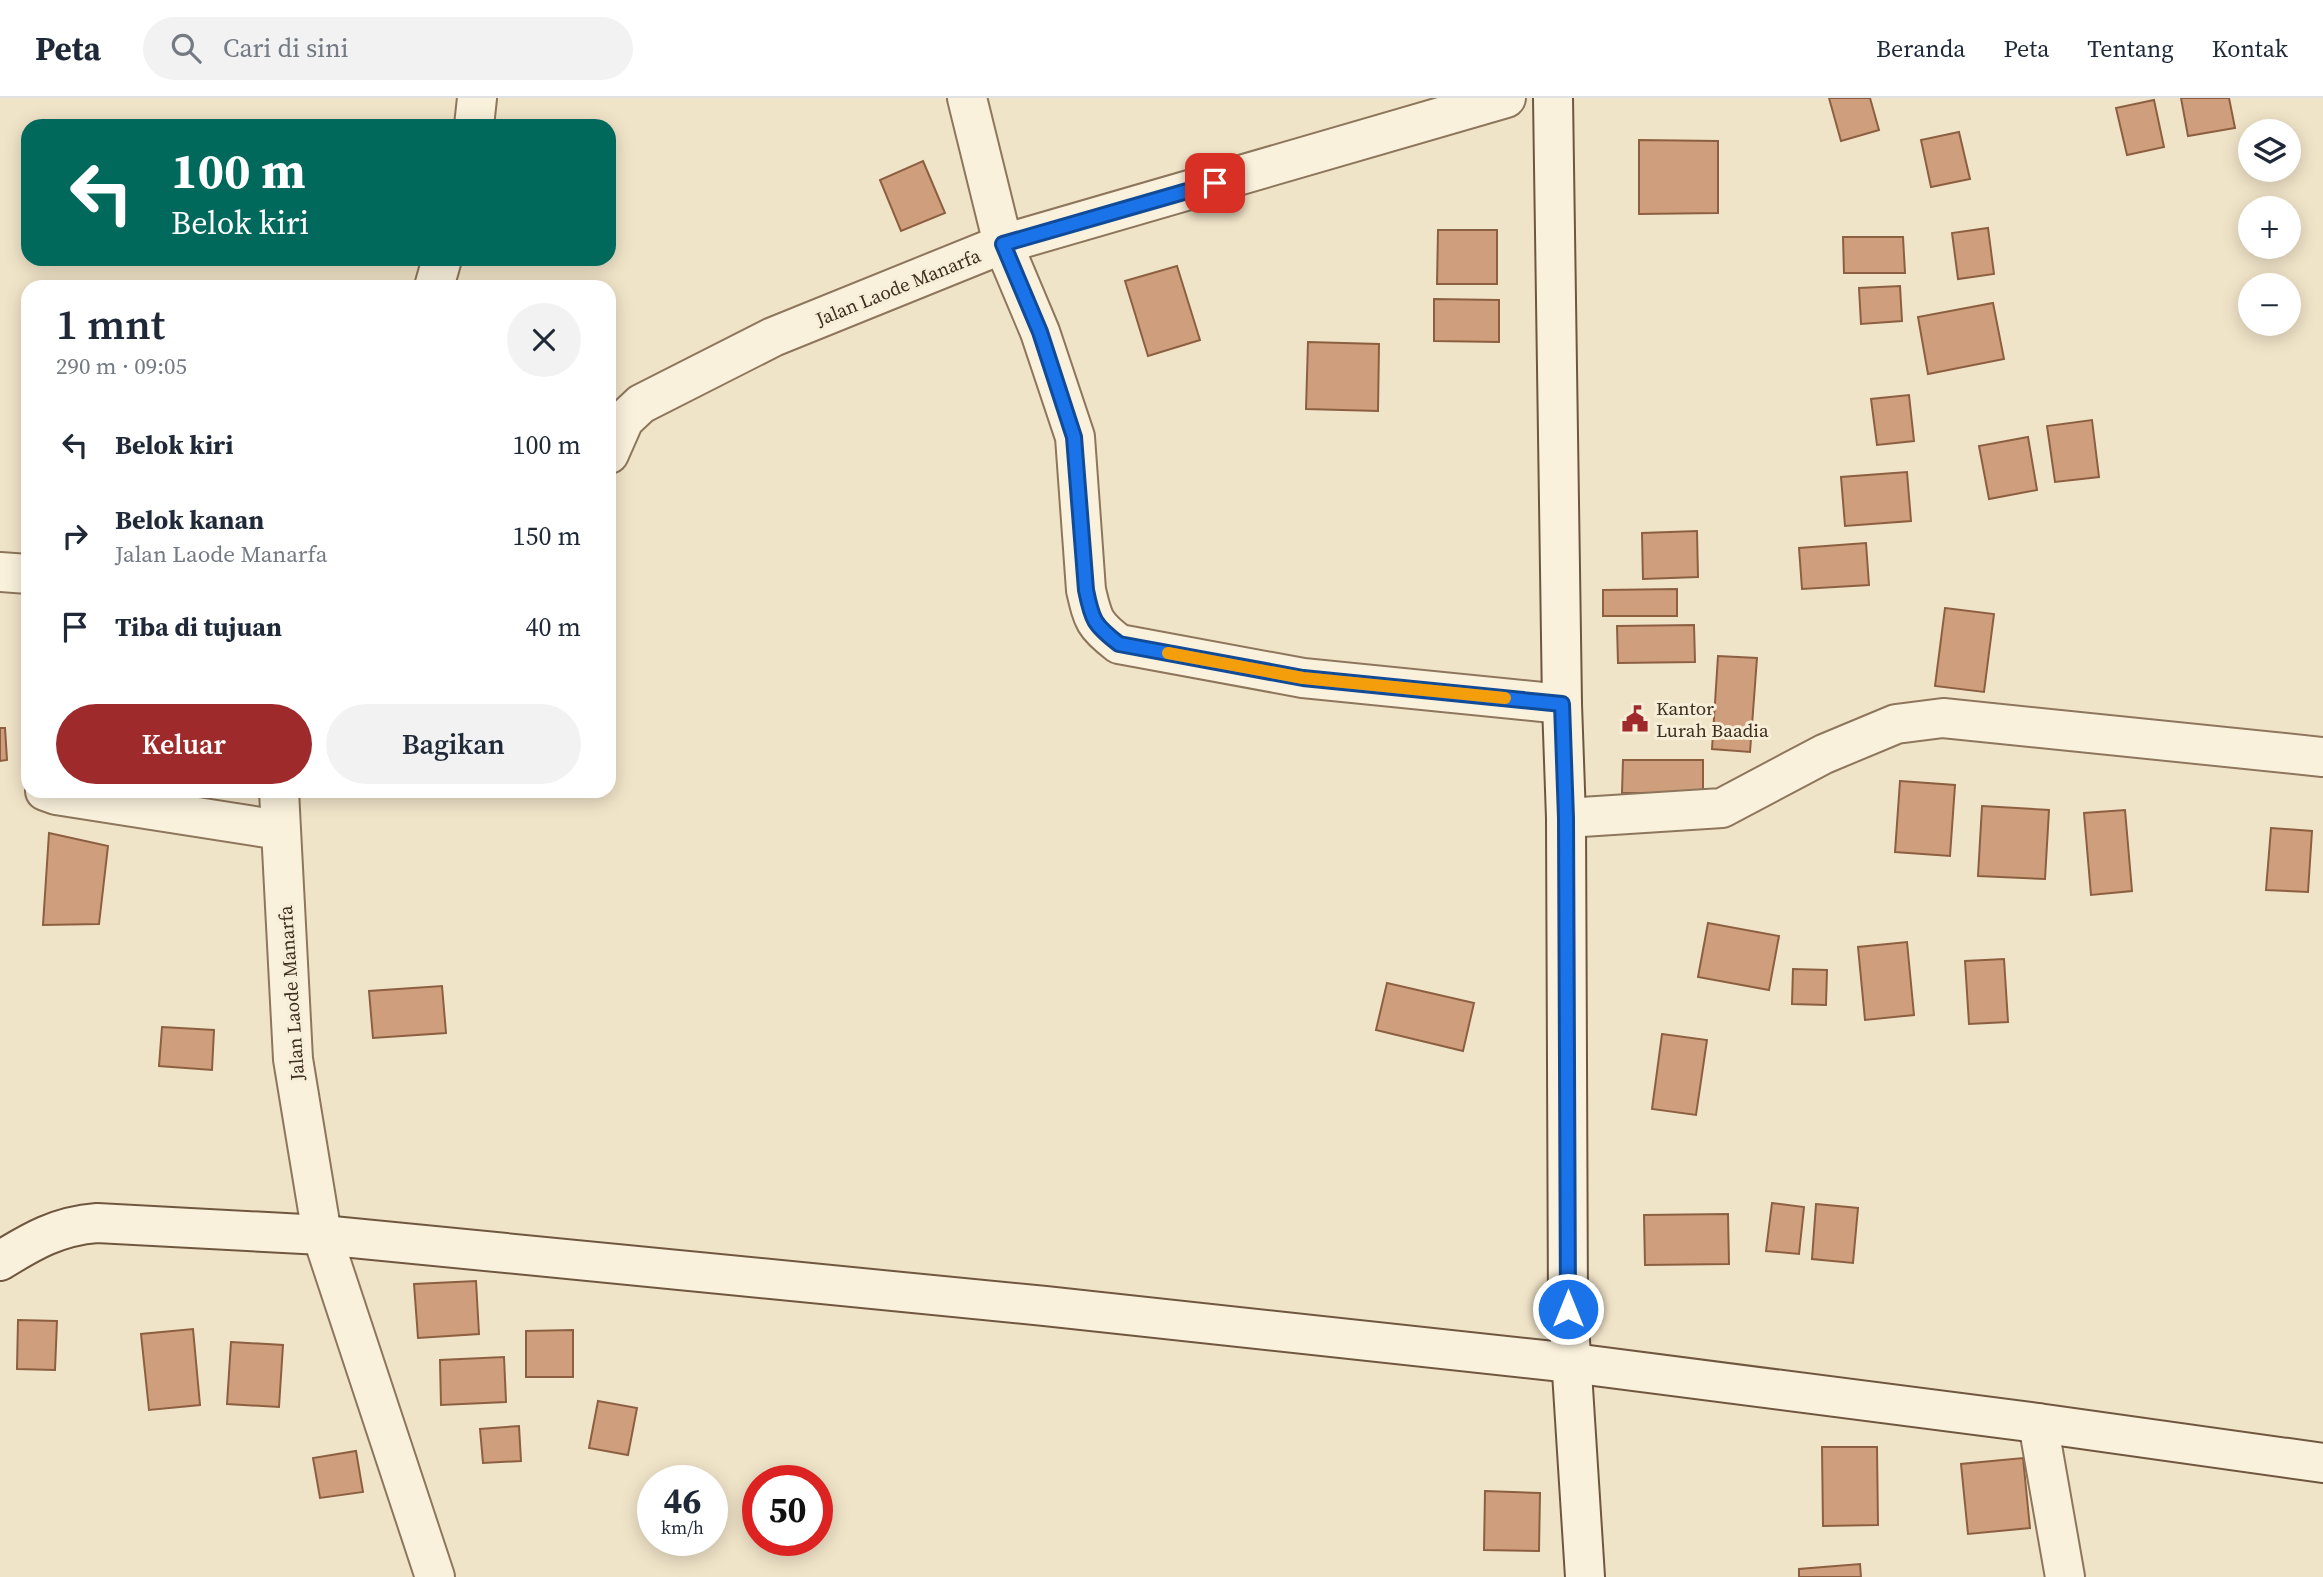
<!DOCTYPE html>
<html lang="id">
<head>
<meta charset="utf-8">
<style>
  body { margin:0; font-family:"Source Serif 4",serif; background:#f2f2f3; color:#1f2937; height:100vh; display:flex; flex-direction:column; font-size:26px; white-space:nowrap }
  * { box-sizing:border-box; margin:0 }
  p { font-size:23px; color:#747a83 }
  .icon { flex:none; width:38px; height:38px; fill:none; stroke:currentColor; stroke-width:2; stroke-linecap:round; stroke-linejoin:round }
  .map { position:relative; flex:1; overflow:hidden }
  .drawer { position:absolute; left:21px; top:182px; width:595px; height:518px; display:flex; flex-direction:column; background:#fff; border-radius:21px; box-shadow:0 4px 18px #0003 }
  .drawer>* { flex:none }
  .guide { position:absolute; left:21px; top:21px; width:595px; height:147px; border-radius:21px; box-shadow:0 4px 18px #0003; background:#00695c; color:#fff; overflow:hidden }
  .buttons { position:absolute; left:2238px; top:21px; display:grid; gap:14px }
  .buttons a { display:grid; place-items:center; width:63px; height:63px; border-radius:50%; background:#fff; box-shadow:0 4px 18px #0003; font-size:35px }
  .speed { position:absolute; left:637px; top:1367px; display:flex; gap:14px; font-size:35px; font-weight:700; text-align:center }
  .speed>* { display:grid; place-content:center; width:91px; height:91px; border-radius:50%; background:#fff; box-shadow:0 4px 18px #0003; line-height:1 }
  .speed small { font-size:18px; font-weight:400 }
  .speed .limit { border:10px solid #d22; background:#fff; color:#111 }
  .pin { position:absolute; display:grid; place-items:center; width:60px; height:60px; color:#fff; margin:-30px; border-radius:14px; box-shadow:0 4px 10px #0006 }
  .me { position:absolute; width:77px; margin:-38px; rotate:0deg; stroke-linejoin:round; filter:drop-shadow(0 0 5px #0008) }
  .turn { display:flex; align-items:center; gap:24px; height:147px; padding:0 35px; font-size:32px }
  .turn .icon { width:91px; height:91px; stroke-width:2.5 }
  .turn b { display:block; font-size:49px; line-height:60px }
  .round { display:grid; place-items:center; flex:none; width:74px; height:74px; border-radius:37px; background:#f2f2f3 }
  .overview { display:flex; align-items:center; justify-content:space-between; height:119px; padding:0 35px }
  h1 { font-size:42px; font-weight:600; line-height:52px }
  .primary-button { display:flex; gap:14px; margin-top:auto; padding:14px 35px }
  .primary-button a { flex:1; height:80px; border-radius:42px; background:#9e2a2b; color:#fff; font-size:28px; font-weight:600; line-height:80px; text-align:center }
  .primary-button a+a { background:#f2f2f3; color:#1f2937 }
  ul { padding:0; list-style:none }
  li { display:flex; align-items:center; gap:21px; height:91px; padding:0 35px }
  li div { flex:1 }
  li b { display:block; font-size:26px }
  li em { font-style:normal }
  header { display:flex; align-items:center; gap:42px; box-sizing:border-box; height:98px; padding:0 35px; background:#fff; border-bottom:2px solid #e0e1e3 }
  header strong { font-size:33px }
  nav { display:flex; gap:38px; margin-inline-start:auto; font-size:24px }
  .search { width:490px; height:63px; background:#f2f2f3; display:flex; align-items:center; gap:18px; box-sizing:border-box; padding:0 24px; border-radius:38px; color:#747a83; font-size:26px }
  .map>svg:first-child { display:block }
  .building { fill:#cf9f7d; stroke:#8d5f41; stroke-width:2 }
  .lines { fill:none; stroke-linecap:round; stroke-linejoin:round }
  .street-casing { stroke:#8d765c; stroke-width:42 }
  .secondary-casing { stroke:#6f573f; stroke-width:42 }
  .street { stroke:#faf1dc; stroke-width:38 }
  .secondary { stroke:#faf1dc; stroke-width:38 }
  .route-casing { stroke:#114b97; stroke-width:18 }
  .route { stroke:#1a73e8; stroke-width:12 }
  .slow { stroke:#f59e0b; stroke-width:12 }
  .labels { text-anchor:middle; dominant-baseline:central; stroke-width:6; stroke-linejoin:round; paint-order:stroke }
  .street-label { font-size:19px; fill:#3d2e20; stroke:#f7eed8 }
  .poi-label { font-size:19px; fill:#3d2e20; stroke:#f7eed8; text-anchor:start }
</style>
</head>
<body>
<header>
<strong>Peta</strong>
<div class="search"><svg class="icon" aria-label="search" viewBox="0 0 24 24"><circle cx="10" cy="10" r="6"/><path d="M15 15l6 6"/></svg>Cari di sini</div>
<nav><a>Beranda</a><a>Peta</a><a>Tentang</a><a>Kontak</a></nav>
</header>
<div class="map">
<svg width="2323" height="1479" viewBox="0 0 2323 1479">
  <rect width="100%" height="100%" fill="#f0e4c8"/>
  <g class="building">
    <path d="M 1829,0 L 1870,0 L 1879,32 L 1841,43 Z"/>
    <path d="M 2181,0 L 2229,0 L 2235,30 L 2188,38 Z"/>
    <path d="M 2154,2 L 2164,49 L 2127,57 L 2116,10 Z"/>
    <path d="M 1959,34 L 1970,81 L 1931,89 L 1921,42 Z"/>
    <path d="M 1639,42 L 1718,43 L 1718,115 L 1639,116 Z"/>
    <path d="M 923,63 L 945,115 L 901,133 L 880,82 Z"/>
    <path d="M 1988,130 L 1994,176 L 1958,181 L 1952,135 Z"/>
    <path d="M 1438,132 L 1497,132 L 1497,186 L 1437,186 Z"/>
    <path d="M 1843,139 L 1903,139 L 1905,175 L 1844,175 Z"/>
    <path d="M 1177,168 L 1200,242 L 1148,258 L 1125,183 Z"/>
    <path d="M 1900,188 L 1902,223 L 1861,226 L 1859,190 Z"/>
    <path d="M 1434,201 L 1499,202 L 1499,244 L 1434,243 Z"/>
    <path d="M 1993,205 L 2004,261 L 1928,276 L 1918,219 Z"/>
    <path d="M 1308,244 L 1379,246 L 1378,313 L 1306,311 Z"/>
    <path d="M 1909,297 L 1914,343 L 1877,347 L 1871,301 Z"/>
    <path d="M 2092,322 L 2099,379 L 2055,384 L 2047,328 Z"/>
    <path d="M 2028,339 L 2037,392 L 1989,401 L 1979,348 Z"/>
    <path d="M 1907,374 L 1911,423 L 1845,428 L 1841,379 Z"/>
    <path d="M 1697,433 L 1698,479 L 1643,481 L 1642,435 Z"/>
    <path d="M 1866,445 L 1869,487 L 1802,491 L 1799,450 Z"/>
    <path d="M 1677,491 L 1677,518 L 1603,518 L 1603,492 Z"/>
    <path d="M 1945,510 L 1994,516 L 1984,594 L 1935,588 Z"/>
    <path d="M 1694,527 L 1695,564 L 1618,565 L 1617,528 Z"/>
    <path d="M 1718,558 L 1757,560 L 1750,654 L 1712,651 Z"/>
    <path d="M 0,630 L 5,630 L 7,662 L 0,663 Z"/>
    <path d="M 1623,662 L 1703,662 L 1703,695 L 1622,695 Z"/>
    <path d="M 1900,683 L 1955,687 L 1950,758 L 1895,754 Z"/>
    <path d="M 1982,708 L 2049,712 L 2045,781 L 1978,778 Z"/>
    <path d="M 2125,712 L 2132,793 L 2091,797 L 2084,715 Z"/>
    <path d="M 2271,730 L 2312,733 L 2308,794 L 2266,792 Z"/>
    <path d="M 49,735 L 108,748 L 99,826 L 43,827 Z"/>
    <path d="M 1708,825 L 1779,838 L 1769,892 L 1698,879 Z"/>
    <path d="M 1907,844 L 1914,917 L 1865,922 L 1858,849 Z"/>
    <path d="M 2004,861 L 2008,924 L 1969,926 L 1965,863 Z"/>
    <path d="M 1793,871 L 1827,872 L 1826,907 L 1792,906 Z"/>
    <path d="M 1387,885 L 1474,905 L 1463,953 L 1376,932 Z"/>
    <path d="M 442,888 L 446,935 L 373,940 L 369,893 Z"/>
    <path d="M 162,929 L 214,932 L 212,972 L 159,968 Z"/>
    <path d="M 1662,936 L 1707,942 L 1696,1017 L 1652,1011 Z"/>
    <path d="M 1772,1105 L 1804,1109 L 1799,1156 L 1766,1153 Z"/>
    <path d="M 1816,1106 L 1858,1110 L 1853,1165 L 1812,1161 Z"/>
    <path d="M 1728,1116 L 1729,1166 L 1645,1167 L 1644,1117 Z"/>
    <path d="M 476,1183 L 479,1236 L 418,1240 L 414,1186 Z"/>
    <path d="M 18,1222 L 57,1223 L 55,1272 L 17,1271 Z"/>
    <path d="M 193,1231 L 200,1307 L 149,1312 L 141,1236 Z"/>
    <path d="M 573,1232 L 573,1279 L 526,1279 L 526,1233 Z"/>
    <path d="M 231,1244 L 283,1247 L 279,1309 L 227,1306 Z"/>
    <path d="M 504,1259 L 506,1304 L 441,1307 L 440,1262 Z"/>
    <path d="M 598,1303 L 637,1310 L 628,1357 L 589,1350 Z"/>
    <path d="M 519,1328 L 521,1363 L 483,1365 L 480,1331 Z"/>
    <path d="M 1822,1349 L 1877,1349 L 1878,1427 L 1823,1428 Z"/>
    <path d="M 356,1353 L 363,1394 L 320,1400 L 313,1360 Z"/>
    <path d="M 2023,1360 L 2030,1430 L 1968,1436 L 1961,1366 Z"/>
    <path d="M 1485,1393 L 1540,1395 L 1539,1453 L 1484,1452 Z"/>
    <path d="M 1860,1466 L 1861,1479 L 1799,1479 L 1799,1471 Z"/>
  </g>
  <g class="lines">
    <g class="street-casing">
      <g id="street">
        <path d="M 967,0 L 1003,146 L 1040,234 L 1075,339 L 1086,492 C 1093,522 1094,527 1119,546 L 1303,580 L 1562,606"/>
        <path d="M 474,28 L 477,0"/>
        <path d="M 434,189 L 442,161"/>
        <path d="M 609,356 L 624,322 L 641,306 L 773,239 L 1003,146 L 1506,0"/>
        <path d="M 0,474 L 28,476"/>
        <path d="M 45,693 L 56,697 L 280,732"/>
        <path d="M 279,693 L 293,961 L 322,1137 L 435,1479"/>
        <path d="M 1566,720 L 1722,710 L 1824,656 L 1896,626 L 1943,620 L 2323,659"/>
        <path d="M 2038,1325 L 2065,1479"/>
      </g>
    </g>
    <g class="secondary-casing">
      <g id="secondary">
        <path d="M 1553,0 L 1562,606 L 1566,720 L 1568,1211 L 1585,1479"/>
        <path d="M 0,1163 C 32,1143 58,1128 97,1125 L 322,1137 L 1045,1208 L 1572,1265 L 2038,1325 L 2323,1365"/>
      </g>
    </g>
    <use href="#street" class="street"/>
    <use href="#secondary" class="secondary"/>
  </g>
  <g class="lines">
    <g class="route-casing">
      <path id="route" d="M 1215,85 L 1003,146 L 1040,234 L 1074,339 L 1086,492 C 1092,522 1094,527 1119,546 L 1303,580 L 1562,606 L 1566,720 L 1568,1211"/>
    </g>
    <use href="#route" class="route"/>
    <path class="slow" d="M 1168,555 L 1303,580 L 1505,600"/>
  </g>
  <defs>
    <g id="civic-bare" transform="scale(2.1)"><path d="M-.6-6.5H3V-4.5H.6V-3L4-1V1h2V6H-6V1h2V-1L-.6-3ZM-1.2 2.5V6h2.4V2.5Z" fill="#9e2a2b" stroke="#f7eed8" stroke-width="2.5" paint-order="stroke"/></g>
  </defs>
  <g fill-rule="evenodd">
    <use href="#civic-bare" x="1635" y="621"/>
  </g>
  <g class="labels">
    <g class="street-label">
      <text transform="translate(898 189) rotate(-22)">Jalan Laode Manarfa</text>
      <text transform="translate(291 895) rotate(-94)">Jalan Laode Manarfa</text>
    </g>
    <g class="poi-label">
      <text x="1656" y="610">Kantor<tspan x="1656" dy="22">Lurah Baadia</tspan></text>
    </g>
  </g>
</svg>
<div class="buttons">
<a><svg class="icon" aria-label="layers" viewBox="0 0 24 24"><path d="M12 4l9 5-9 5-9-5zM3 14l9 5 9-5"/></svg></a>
<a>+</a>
<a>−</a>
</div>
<div class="speed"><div>46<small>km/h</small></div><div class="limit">50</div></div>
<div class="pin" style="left:1215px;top:85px;background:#d93025"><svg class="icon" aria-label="arrive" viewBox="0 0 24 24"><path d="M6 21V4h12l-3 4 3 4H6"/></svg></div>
<svg class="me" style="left:1568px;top:1211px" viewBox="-20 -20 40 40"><circle r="17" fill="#1a73e8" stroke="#fff" stroke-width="3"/><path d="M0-11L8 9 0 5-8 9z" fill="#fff"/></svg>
<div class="guide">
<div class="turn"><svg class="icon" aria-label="left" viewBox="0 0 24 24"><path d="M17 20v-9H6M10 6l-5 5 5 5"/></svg><div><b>100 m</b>Belok kiri</div></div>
</div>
<section class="drawer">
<div class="overview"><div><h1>1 mnt</h1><p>290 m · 09:05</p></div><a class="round"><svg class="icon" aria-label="close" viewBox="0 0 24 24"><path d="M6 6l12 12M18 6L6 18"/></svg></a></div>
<ul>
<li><svg class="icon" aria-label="left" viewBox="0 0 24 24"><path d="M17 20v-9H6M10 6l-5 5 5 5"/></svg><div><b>Belok kiri</b></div><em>100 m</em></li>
<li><svg class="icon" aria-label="right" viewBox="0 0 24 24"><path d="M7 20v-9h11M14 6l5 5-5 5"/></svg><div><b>Belok kanan</b><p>Jalan Laode Manarfa</p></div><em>150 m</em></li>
<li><svg class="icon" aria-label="arrive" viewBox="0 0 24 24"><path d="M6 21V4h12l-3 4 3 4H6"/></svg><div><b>Tiba di tujuan</b></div><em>40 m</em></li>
</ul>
<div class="primary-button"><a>Keluar</a><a>Bagikan</a></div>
</section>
</div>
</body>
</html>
